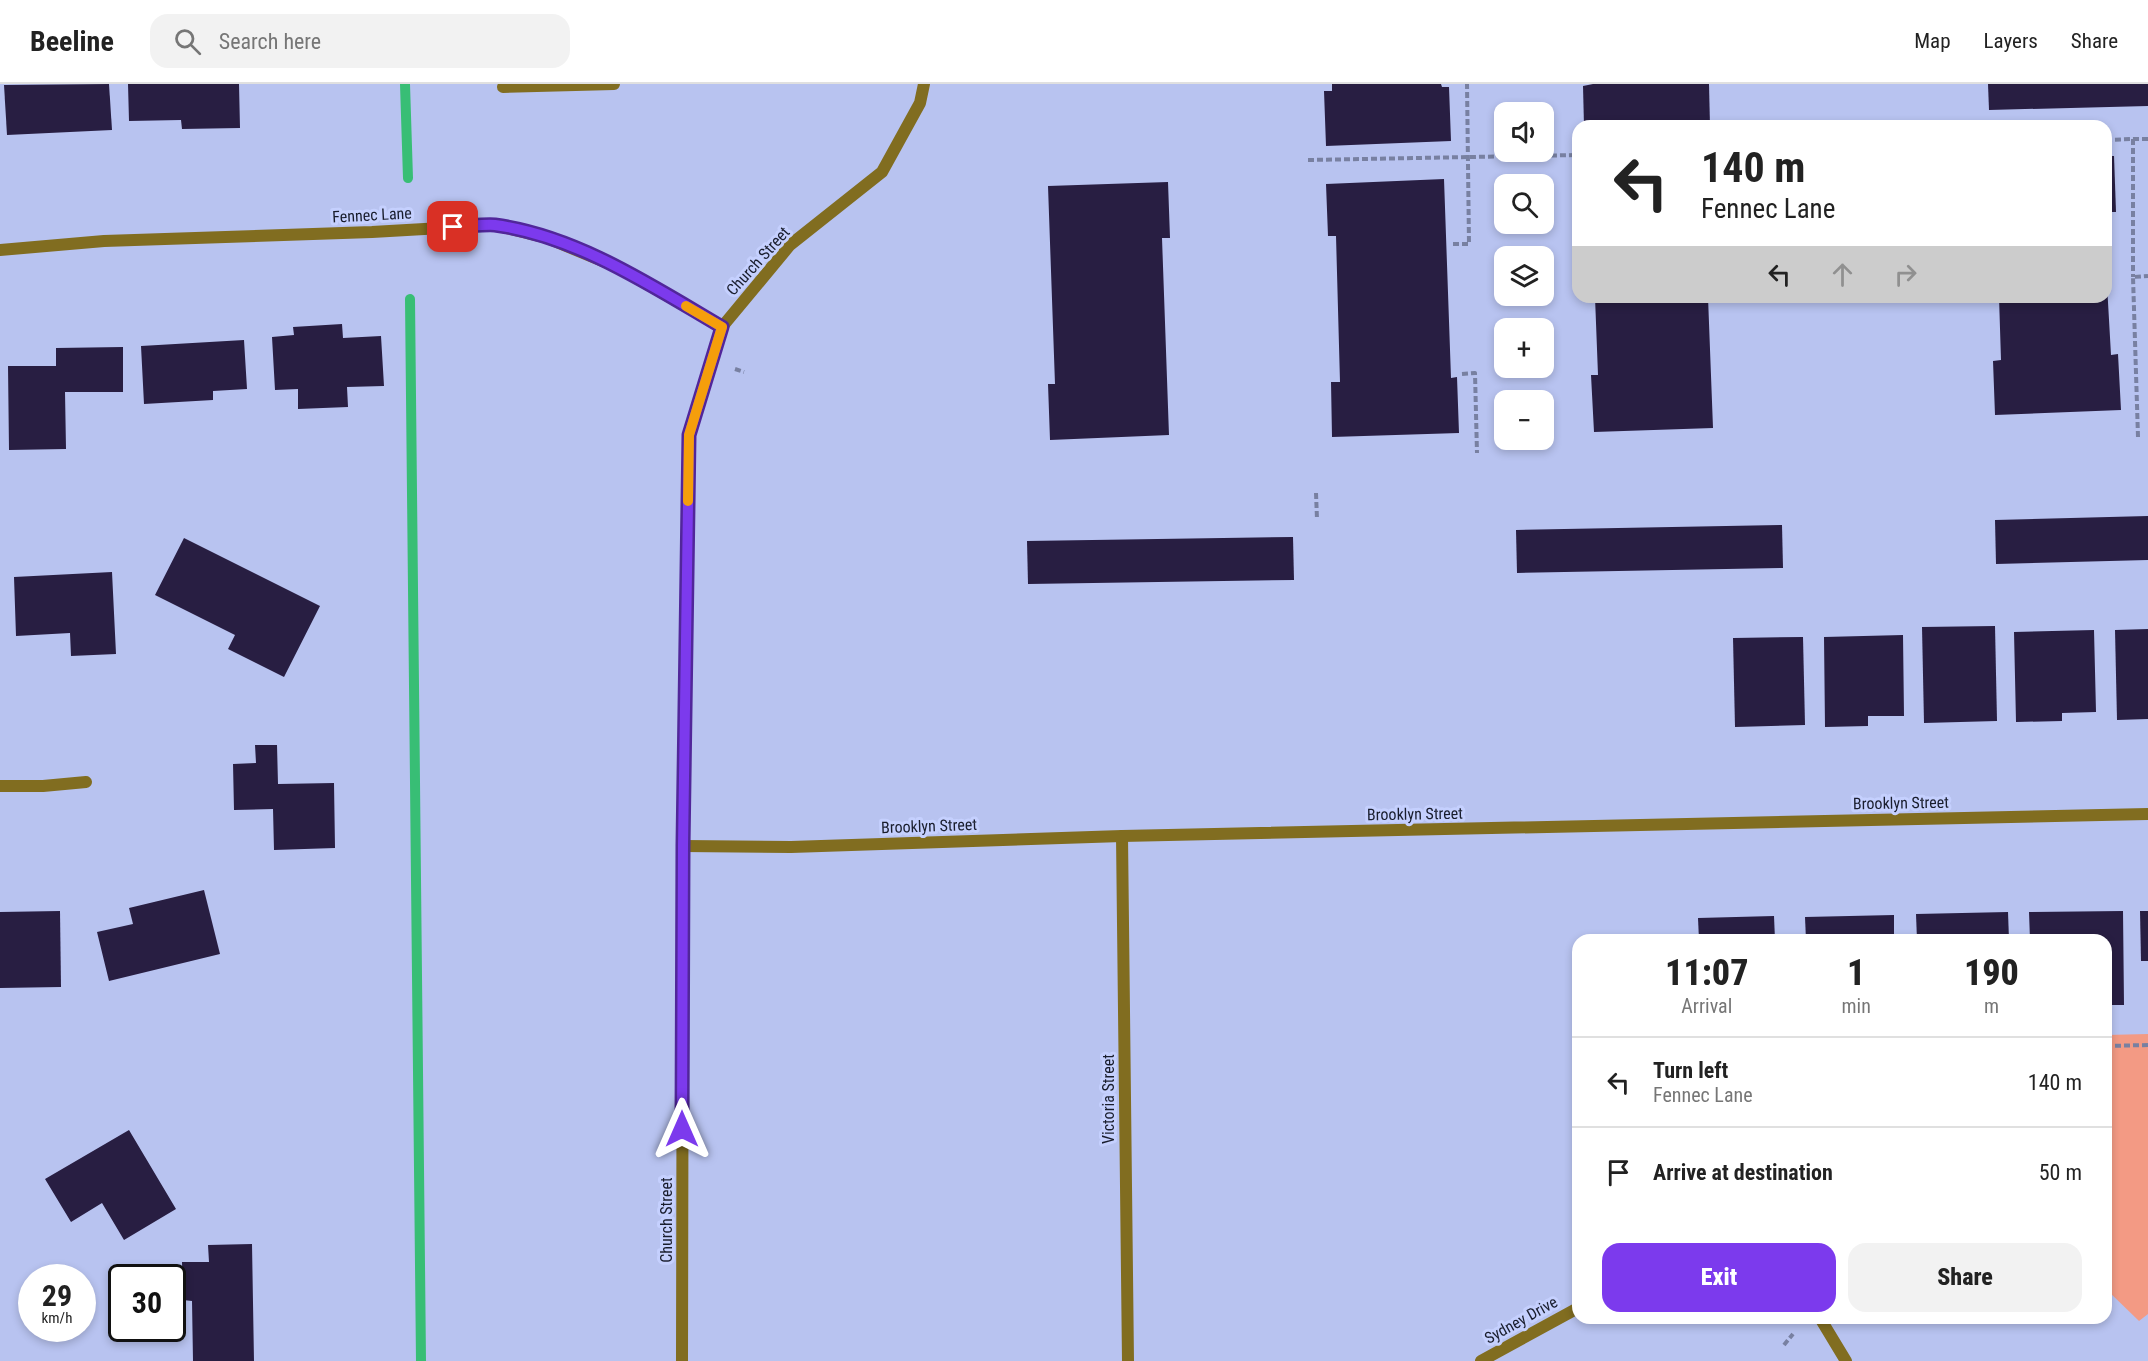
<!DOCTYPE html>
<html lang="en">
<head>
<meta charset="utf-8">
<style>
  body { margin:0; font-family:"Roboto Condensed",sans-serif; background:#f2f2f2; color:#222; height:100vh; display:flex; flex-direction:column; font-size:22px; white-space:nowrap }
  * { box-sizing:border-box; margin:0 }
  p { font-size:20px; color:#767676 }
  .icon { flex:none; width:33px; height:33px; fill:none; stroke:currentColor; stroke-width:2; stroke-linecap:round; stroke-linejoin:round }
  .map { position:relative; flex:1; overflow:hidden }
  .side { position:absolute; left:1572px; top:850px; width:540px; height:390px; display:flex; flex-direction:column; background:#fff; border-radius:18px; box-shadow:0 3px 9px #0003 }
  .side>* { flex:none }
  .banner { position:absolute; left:1572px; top:36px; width:540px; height:183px; border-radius:18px; box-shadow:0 3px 9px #0003; background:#fff; color:#222; overflow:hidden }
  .buttons { position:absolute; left:1494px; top:18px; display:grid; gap:12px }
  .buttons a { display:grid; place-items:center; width:60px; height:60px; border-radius:12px; background:#fff; box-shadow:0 3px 9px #0003; font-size:30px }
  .speed { position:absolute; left:18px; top:1180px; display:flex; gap:12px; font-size:30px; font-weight:700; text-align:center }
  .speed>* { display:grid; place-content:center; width:78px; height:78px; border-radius:50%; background:#fff; box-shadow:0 3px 9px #0003; line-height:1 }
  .speed small { font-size:15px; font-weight:400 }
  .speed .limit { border:3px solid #111; border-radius:9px; background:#fff; color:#111 }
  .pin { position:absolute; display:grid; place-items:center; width:51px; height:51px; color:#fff; margin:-26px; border-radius:12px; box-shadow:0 3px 9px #0006 }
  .me { position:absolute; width:66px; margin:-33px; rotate:0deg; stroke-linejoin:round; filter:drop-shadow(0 0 4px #0008) }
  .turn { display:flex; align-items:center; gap:21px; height:126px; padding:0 30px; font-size:27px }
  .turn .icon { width:78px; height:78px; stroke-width:2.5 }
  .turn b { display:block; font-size:42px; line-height:51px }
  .lanes { display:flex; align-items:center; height:57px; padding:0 30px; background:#0003; justify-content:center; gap:30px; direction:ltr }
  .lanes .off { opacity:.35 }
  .eta { display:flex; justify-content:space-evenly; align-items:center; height:102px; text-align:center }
  .eta b { font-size:36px; font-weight:800; line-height:42px }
  .cta { display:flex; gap:12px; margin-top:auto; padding:12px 30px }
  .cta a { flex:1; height:69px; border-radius:18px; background:#7c3aed; color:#fff; font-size:24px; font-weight:800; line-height:69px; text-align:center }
  .cta a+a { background:#f2f2f2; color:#222 }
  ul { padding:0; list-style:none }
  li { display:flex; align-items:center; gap:18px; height:90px; padding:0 30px; border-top:2px solid #e0e0e0 }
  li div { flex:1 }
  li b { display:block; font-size:22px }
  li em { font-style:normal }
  header { display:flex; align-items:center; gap:36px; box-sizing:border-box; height:84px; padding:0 30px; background:#fff; border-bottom:2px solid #e0e0e0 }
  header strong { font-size:28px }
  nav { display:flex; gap:33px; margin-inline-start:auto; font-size:21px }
  .search { width:420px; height:54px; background:#f2f2f2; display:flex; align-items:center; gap:15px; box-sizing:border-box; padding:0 21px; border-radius:18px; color:#767676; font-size:22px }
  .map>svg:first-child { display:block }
  .green { fill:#f39a84 }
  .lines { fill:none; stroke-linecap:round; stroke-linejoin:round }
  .stream { stroke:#38be75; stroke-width:10 }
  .building { fill:#281e42 }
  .path { stroke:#7880a1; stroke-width:4; stroke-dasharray:6 3; stroke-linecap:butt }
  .lane { stroke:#816d20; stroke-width:12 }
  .street { stroke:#816d20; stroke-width:12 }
  .route-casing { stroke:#51269a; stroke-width:15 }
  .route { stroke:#7c3aed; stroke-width:10 }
  .slow { stroke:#f59e0b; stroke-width:10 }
  .labels { text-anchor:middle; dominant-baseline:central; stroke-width:6; stroke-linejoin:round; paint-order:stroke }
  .street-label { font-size:16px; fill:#191d2d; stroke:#c5d0fe }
</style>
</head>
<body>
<header>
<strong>Beeline</strong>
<div class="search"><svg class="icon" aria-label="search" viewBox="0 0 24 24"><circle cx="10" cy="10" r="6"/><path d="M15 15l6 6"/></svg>Search here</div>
<nav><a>Map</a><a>Layers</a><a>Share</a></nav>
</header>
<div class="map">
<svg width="2148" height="1277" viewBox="0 0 2148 1277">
  <rect width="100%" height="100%" fill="#b8c3f0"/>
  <path class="green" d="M 2148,950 L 2148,1230 L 2139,1237 L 2106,1205 L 2106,951 Z"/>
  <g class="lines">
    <g class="stream">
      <path d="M 405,0 L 408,94"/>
      <path d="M 410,215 L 421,1277"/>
    </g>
  </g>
  <g class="building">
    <path d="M 109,0 L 112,46 L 7,51 L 4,1 Z"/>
    <path d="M 128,0 L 239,0 L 240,44 L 182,45 L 181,36 L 129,37 Z"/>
    <path d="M 1332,0 L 1441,0 L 1442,3 L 1449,3 L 1451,57 L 1326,62 L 1324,7 L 1332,7 Z"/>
    <path d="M 1593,0 L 1709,0 L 1710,42 L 1584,42 L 1583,2 Z"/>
    <path d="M 1988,0 L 2148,0 L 2148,22 L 1989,26 Z"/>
    <path d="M 2106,72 L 2114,72 L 2116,128 L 2106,128 Z"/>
    <path d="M 1444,95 L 1451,294 L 1457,293 L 1459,349 L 1332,353 L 1331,298 L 1340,298 L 1336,152 L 1328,152 L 1326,100 Z"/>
    <path d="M 1168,98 L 1170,154 L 1162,154 L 1169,351 L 1050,356 L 1048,300 L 1055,300 L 1048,102 Z"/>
    <path d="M 2106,183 L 2111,271 L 2118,270 L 2121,326 L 1995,331 L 1993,277 L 2001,276 L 1999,213 L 2106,213 Z"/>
    <path d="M 1595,213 L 1708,213 L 1713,344 L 1594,348 L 1591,291 L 1598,291 Z"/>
    <path d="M 342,240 L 343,254 L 381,252 L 384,302 L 347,303 L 348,323 L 298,325 L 298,305 L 275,306 L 272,253 L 294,251 L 293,243 Z"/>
    <path d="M 244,256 L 247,305 L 213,307 L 213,316 L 144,320 L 141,262 Z"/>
    <path d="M 123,263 L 123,308 L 65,308 L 66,365 L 9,366 L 8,282 L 56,282 L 56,264 Z"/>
    <path d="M 2148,432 L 2148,476 L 1996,480 L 1995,436 Z"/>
    <path d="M 1782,441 L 1783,484 L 1517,489 L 1516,446 Z"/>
    <path d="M 1293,453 L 1294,496 L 1028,500 L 1027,457 Z"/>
    <path d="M 184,454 L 320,522 L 284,593 L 228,565 L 235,551 L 155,511 Z"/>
    <path d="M 112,488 L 116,570 L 71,572 L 70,549 L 16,552 L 14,493 Z"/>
    <path d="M 1995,542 L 1997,637 L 1924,639 L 1922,543 Z"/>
    <path d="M 2148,545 L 2148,635 L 2117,636 L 2115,546 Z"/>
    <path d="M 2094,546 L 2096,628 L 2062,629 L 2062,637 L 2016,638 L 2014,548 Z"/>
    <path d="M 1903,551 L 1904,632 L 1868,632 L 1868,642 L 1825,643 L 1824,553 Z"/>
    <path d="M 1803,553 L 1805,641 L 1735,643 L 1733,554 Z"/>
    <path d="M 255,661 L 277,661 L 278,700 L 334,699 L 335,764 L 274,766 L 273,725 L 234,726 L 233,680 L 256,679 Z"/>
    <path d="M 204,806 L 220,870 L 109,897 L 97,848 L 133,840 L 129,824 Z"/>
    <path d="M 60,827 L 61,903 L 0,904 L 0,828 Z"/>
    <path d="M 2123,827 L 2124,921 L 2106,921 L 2106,856 L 2030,856 L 2029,828 Z"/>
    <path d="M 2140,827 L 2148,827 L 2148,877 L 2141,877 Z"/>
    <path d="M 2008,828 L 2009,856 L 1917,856 L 1916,830 Z"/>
    <path d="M 1894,831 L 1894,856 L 1806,856 L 1805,833 Z"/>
    <path d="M 1774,832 L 1775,856 L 1699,856 L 1698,834 Z"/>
    <path d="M 129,1046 L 176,1125 L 124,1156 L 102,1119 L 71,1138 L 45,1095 Z"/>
    <path d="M 252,1160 L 254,1277 L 193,1277 L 192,1217 L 183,1216 L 182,1178 L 209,1178 L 208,1161 Z"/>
  </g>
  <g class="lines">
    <g class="path">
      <path d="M 2133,55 L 2148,55"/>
      <path d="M 2106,56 L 2133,55 L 2133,193"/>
      <path d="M 1308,76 L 1578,71"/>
      <path d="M 1453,160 L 1469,160 L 1467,0"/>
      <path d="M 735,285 L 744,288"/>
      <path d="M 1462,290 L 1475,289 L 1477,369"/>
      <path d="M 2138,353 L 2133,193 L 2148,192"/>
      <path d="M 1316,409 L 1317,435"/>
      <path d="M 2106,962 L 2148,961"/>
      <path d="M 1784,1261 L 1793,1250"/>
    </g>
    <path class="lane" d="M 503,3 L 614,0"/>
    <g class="street">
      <path d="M 0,166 L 104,157 L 372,148 L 494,141 L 547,154 L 617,183 L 722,243"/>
      <path d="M 0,702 L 43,702 L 86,698"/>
      <path d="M 1122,752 L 1128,1277"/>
      <path d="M 683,762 L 791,763 L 1122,752 L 2148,730"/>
      <path d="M 1820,1234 L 1846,1277"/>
      <path d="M 682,1277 L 683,762 L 689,351 L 722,243 L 790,161 L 882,88 L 920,19 L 924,0"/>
      <path d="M 1481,1277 L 1578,1224"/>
    </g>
  </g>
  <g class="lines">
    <g class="route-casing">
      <path id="route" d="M 453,143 C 467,143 482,140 495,141 C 577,152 652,202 722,243 L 689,351 L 683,762 L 682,1045"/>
    </g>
    <use href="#route" class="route"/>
    <path class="slow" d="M 686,222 L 722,243 L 689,351 L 688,417"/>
  </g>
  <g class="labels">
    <g class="street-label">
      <text transform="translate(372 131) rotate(-3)">Fennec Lane</text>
      <text transform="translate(758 177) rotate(-48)">Church Street</text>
      <text transform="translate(1901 719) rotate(-1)">Brooklyn Street</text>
      <text transform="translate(1415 730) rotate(-1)">Brooklyn Street</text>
      <text transform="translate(929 742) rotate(-2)">Brooklyn Street</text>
      <text transform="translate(1108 1015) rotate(-90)">Victoria Street</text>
      <text transform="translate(666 1136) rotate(-90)">Church Street</text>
      <text transform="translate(1521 1236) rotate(-29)">Sydney Drive</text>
    </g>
  </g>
</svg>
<div class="buttons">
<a><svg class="icon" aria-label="sound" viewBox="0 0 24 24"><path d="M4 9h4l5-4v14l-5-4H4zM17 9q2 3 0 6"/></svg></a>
<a><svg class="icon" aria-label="search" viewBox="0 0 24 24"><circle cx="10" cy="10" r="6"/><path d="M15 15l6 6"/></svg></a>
<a><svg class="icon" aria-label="layers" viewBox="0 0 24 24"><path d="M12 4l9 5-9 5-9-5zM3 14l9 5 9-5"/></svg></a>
<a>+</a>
<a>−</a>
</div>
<div class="speed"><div>29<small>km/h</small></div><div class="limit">30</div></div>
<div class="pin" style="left:453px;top:143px;background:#d93025"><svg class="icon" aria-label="arrive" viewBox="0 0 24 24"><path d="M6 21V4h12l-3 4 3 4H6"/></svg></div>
<svg class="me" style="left:682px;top:1045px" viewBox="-20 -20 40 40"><path d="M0-17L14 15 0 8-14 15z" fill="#7c3aed" stroke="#fff" stroke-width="4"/></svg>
<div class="banner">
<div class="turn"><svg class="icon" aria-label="left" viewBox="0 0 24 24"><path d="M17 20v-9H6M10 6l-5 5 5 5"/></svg><div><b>140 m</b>Fennec Lane</div></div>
<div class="lanes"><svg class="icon" aria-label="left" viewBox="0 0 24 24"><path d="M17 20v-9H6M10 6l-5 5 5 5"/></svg><svg class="icon off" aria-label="ahead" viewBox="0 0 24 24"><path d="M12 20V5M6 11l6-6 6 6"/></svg><svg class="icon off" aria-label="right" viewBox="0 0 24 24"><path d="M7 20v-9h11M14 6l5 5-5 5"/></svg></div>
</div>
<section class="side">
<div class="eta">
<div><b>11:07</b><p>Arrival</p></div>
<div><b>1</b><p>min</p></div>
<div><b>190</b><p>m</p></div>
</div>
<ul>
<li><svg class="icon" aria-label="left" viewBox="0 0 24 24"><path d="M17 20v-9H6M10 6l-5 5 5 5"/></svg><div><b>Turn left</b><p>Fennec Lane</p></div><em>140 m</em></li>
<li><svg class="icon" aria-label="arrive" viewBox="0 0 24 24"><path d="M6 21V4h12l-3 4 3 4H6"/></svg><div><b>Arrive at destination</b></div><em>50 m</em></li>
</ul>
<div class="cta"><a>Exit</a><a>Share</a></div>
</section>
</div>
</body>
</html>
